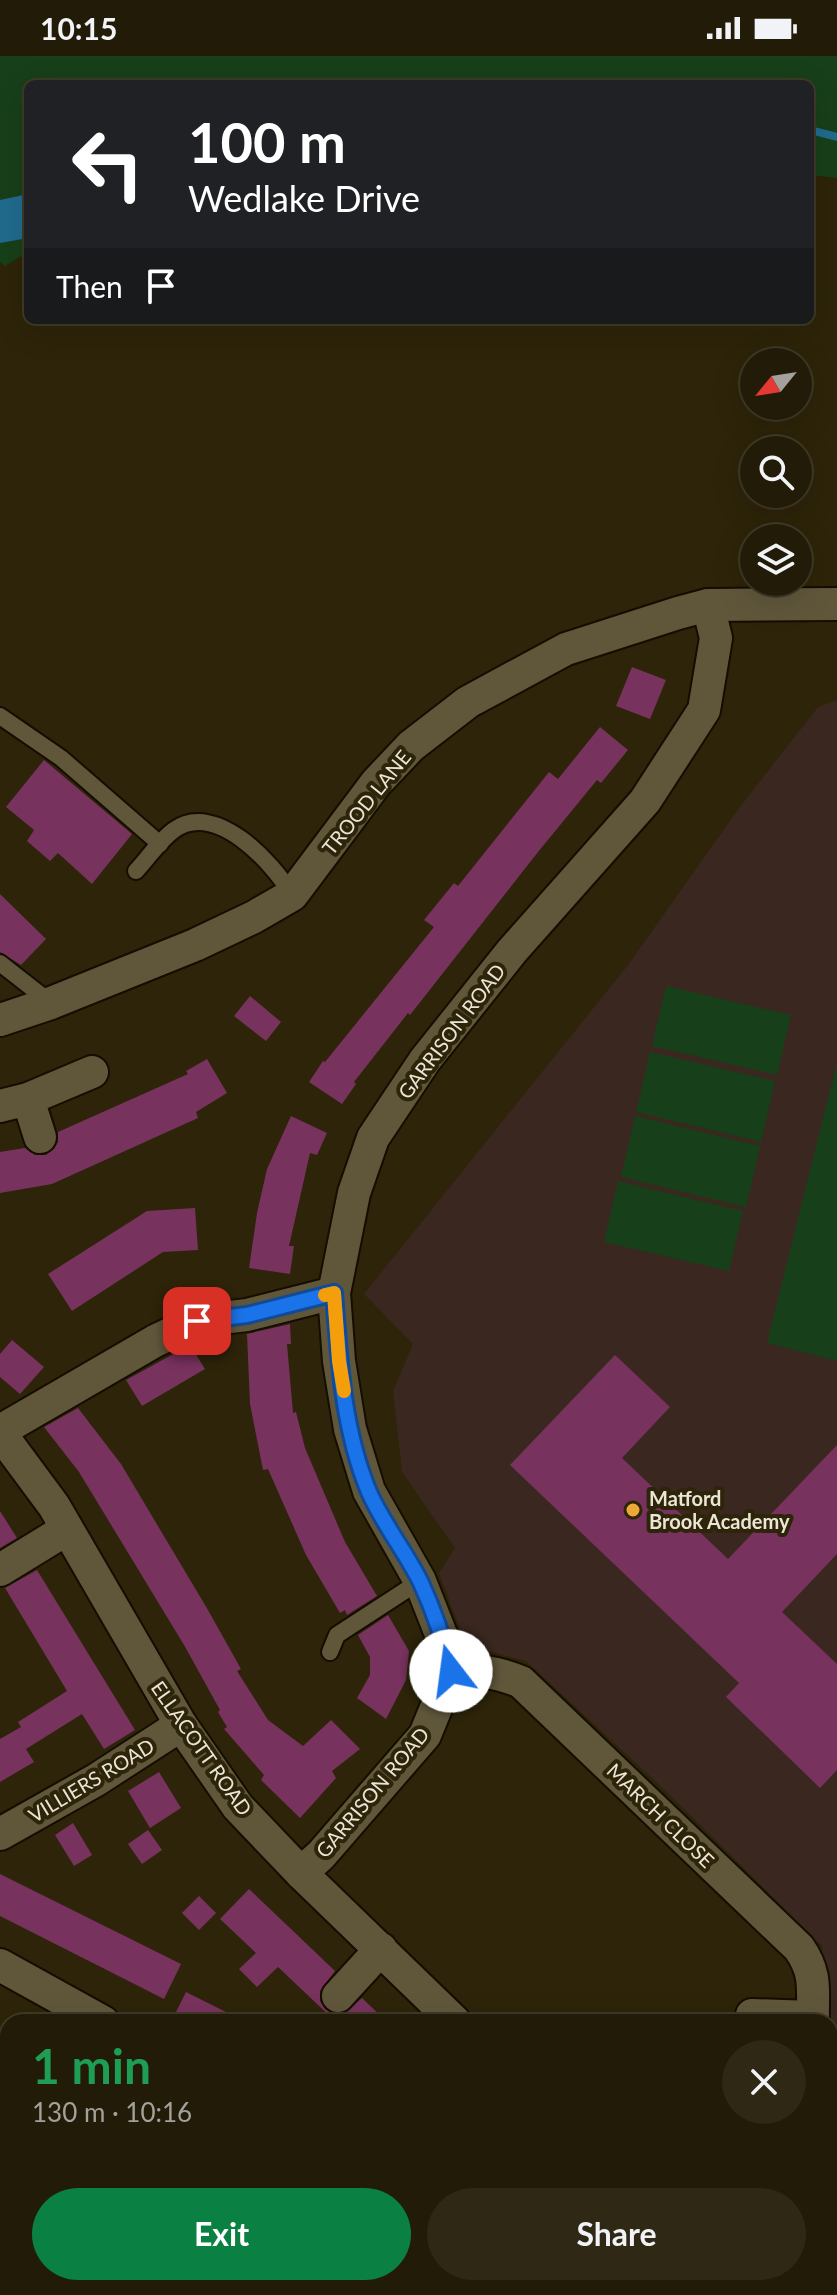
<!DOCTYPE html>
<html lang="en">
<head>
<meta charset="utf-8">
<style>
  body { margin:0; font-family:Lato,sans-serif; background:#2e2815; color:#f1f3f6; height:100vh; display:flex; flex-direction:column; font-size:30px; white-space:nowrap }
  * { box-sizing:border-box; margin:0 }
  p { font-size:26px; color:#a2a19b }
  .icon { flex:none; width:44px; height:44px; fill:none; stroke:currentColor; stroke-width:2; stroke-linecap:round; stroke-linejoin:round }
  .map { position:relative; flex:1; overflow:hidden }
  .details { position:absolute; left:0px; top:1958px; width:838px; height:282px; display:flex; flex-direction:column; background:#221b07; border-radius:24px 24px 0 0; box-shadow:0 8px 32px #0002,0 0 0 2px #3f3928 }
  .details>* { flex:none }
  .guide { position:absolute; left:24px; top:24px; width:790px; height:244px; border-radius:12px; box-shadow:0 8px 32px #0002,0 0 0 2px #3f3928; background:#202124; color:#fff; overflow:hidden }
  .needle { width:52px; rotate:240deg }
  .fabs { position:absolute; left:740px; top:292px; display:grid; gap:16px }
  .fabs a { display:grid; place-items:center; width:72px; height:72px; border-radius:50%; background:#221b07; box-shadow:0 8px 32px #0002,0 0 0 2px #3f3928; font-size:40px }
  .pin { position:absolute; display:grid; place-items:center; width:68px; height:68px; color:#fff; margin:-34px; border-radius:16px; box-shadow:0 4px 12px #0006 }
  .me { position:absolute; width:88px; margin:-44px; rotate:345deg; stroke-linejoin:round; filter:drop-shadow(0 0 6px #0008) }
  .turn { display:flex; align-items:center; gap:28px; height:168px; padding:0 32px; font-size:36px }
  .turn .icon { width:104px; height:104px; stroke-width:2.5 }
  .turn b { display:block; font-size:56px; line-height:68px }
  .then { display:flex; align-items:center; height:76px; padding:0 32px; background:#0003; gap:16px; font-size:30px }
  .round { display:grid; place-items:center; flex:none; width:84px; height:84px; border-radius:42px; background:#2e2815 }
  .summary { display:flex; align-items:center; justify-content:space-between; height:136px; padding:0 32px }
  h1 { font-size:48px; font-weight:700; line-height:60px; color:#1e9e55 }
  .cta { display:flex; gap:16px; margin-top:auto; padding:16px 32px }
  .cta a { flex:1; height:92px; border-radius:48px; background:#0b8043; color:#fff; font-size:32px; font-weight:700; line-height:92px; text-align:center }
  .cta a+a { background:#2e2815; color:#f1f3f6 }
  .status { display:flex; justify-content:space-between; align-items:center; height:56px; padding:0 40px; background:#221b07; direction:ltr }
  .status svg { height:22px; fill:currentColor }
  .map>svg:first-child { display:block }
  .education { fill:#3a2820 }
  .green { fill:#173f19 }
  .water { fill:#206b8e }
  .lines { fill:none; stroke-linecap:round; stroke-linejoin:round }
  .stream { stroke:#206b8e; stroke-width:8 }
  .building { fill:#78325e }
  .lane-casing { stroke:#150d00; stroke-width:20 }
  .street-casing { stroke:#150d00; stroke-width:36 }
  .secondary-casing { stroke:#150d00; stroke-width:48 }
  .primary-casing { stroke:#150d00; stroke-width:48 }
  .lane { stroke:#60573b; stroke-width:16 }
  .street { stroke:#60573b; stroke-width:32 }
  .secondary { stroke:#60573b; stroke-width:44 }
  .primary { stroke:#906d40; stroke-width:44 }
  .route-casing { stroke:#114b97; stroke-width:20 }
  .route { stroke:#1a73e8; stroke-width:14 }
  .slow { stroke:#f59e0b; stroke-width:14 }
  .poi-dot { fill:#eba93a; stroke:#2d2409; stroke-width:3 }
  .labels { text-anchor:middle; dominant-baseline:central; stroke-width:8; stroke-linejoin:round; paint-order:stroke }
  .street-label { font-size:20px; fill:#eae5d5; stroke:#2d2409 }
  .poi-label { font-size:20px; font-weight:bold; fill:#eae5d5; stroke:#2d2409; text-anchor:start }
</style>
</head>
<body>
<div class="status"><b>10:15</b><svg viewBox="0 0 49 12"><path d="M0 12V9h3v3zM5 12V6h3v6zM10 12V3h3v9zM15 12V0h3v12zM26 1h20v11H26zM47 4h2v5h-2z"/></svg></div>
<div class="map">
<svg width="837" height="2239" viewBox="0 0 837 2239">
  <rect width="100%" height="100%" fill="#2d2409"/>
  <path class="education" d="M 837,644 L 837,2235 L 830,2068 L 830,1966 L 826,1966 L 822,1890 L 664,1733 L 526,1605 L 466,1589 L 439,1517 L 455,1492 L 402,1416 L 393,1335 L 413,1288 L 364,1238 L 628,909 L 740,751 L 818,651 Z"/>
  <g class="green">
    <path d="M 0,0 L 837,0 L 837,122 L 810,119 L 810,28 L 28,28 L 28,196 L 5,210 L 0,206 Z"/>
    <path d="M 666,930 L 791,959 L 777,1019 L 652,990 Z"/>
    <path d="M 650,996 L 775,1025 L 761,1086 L 636,1056 Z"/>
    <path d="M 837,1006 L 837,1305 L 767,1287 Z"/>
    <path d="M 635,1060 L 760,1090 L 746,1151 L 621,1121 Z"/>
    <path d="M 618,1125 L 743,1155 L 729,1215 L 604,1186 Z"/>
  </g>
  <path class="water" d="M 28,138 L 28,182 L 0,187 L 0,144 Z"/>
  <g class="lines">
    <path class="stream" d="M 810,74 L 837,81"/>
  </g>
  <g class="building">
    <path d="M 632,611 L 666,624 L 650,663 L 616,650 Z"/>
    <path d="M 600,671 L 628,694 L 601,727 L 597,724 L 538,796 L 410,959 L 408,957 L 354,1026 L 356,1028 L 342,1048 L 309,1026 L 323,1005 L 325,1006 L 434,871 L 424,864 L 454,827 L 458,830 L 549,716 L 558,723 Z"/>
    <path d="M 44,704 L 132,778 L 92,828 L 58,797 L 50,805 L 27,785 L 34,774 L 6,751 Z"/>
    <path d="M 0,838 L 46,883 L 21,909 L 0,896 Z"/>
    <path d="M 250,940 L 281,966 L 266,985 L 234,960 Z"/>
    <path d="M 207,1003 L 227,1037 L 196,1056 L 198,1062 L 52,1128 L 0,1137 L 0,1096 L 25,1092 L 35,1099 L 46,1099 L 54,1093 L 58,1086 L 58,1076 L 188,1018 L 186,1015 Z"/>
    <path d="M 291,1060 L 327,1077 L 317,1099 L 310,1097 L 289,1190 L 294,1190 L 290,1218 L 249,1212 L 257,1157 L 267,1113 Z"/>
    <path d="M 195,1152 L 198,1194 L 163,1196 L 72,1255 L 48,1218 L 147,1155 Z"/>
    <path d="M 290,1268 L 291,1288 L 287,1288 L 293,1357 L 296,1356 L 305,1392 L 345,1486 L 377,1540 L 347,1559 L 345,1554 L 340,1557 L 306,1499 L 268,1413 L 263,1414 L 250,1348 L 247,1278 Z"/>
    <path d="M 12,1284 L 44,1311 L 20,1338 L 0,1321 L 0,1298 Z"/>
    <path d="M 190,1289 L 205,1313 L 142,1350 L 126,1324 Z"/>
    <path d="M 615,1299 L 670,1351 L 622,1402 L 728,1503 L 837,1389 L 837,1498 L 782,1556 L 837,1608 L 837,1714 L 820,1732 L 726,1641 L 739,1627 L 510,1409 Z"/>
    <path d="M 78,1352 L 121,1408 L 208,1554 L 241,1613 L 237,1615 L 268,1664 L 303,1690 L 331,1664 L 360,1693 L 332,1715 L 336,1722 L 300,1762 L 261,1724 L 264,1719 L 224,1673 L 227,1671 L 218,1656 L 220,1654 L 184,1589 L 79,1416 L 44,1371 Z"/>
    <path d="M 0,1455 L 17,1482 L 0,1492 Z"/>
    <path d="M 37,1514 L 135,1674 L 104,1693 L 82,1658 L 26,1693 L 34,1706 L 0,1726 L 0,1683 L 21,1671 L 18,1666 L 67,1635 L 5,1532 Z"/>
    <path d="M 388,1559 L 409,1595 L 406,1624 L 386,1663 L 357,1642 L 370,1619 L 370,1601 L 358,1579 Z"/>
    <path d="M 159,1716 L 181,1752 L 150,1772 L 128,1735 Z"/>
    <path d="M 73,1767 L 92,1799 L 74,1810 L 55,1779 Z"/>
    <path d="M 148,1774 L 162,1794 L 142,1808 L 128,1788 Z"/>
    <path d="M 0,1818 L 181,1908 L 164,1943 L 0,1860 Z"/>
    <path d="M 249,1833 L 335,1915 L 320,1935 L 320,1945 L 325,1953 L 333,1958 L 343,1958 L 362,1942 L 387,1966 L 336,1966 L 278,1911 L 257,1931 L 239,1913 L 256,1897 L 220,1863 Z"/>
    <path d="M 199,1840 L 216,1857 L 199,1874 L 182,1857 Z"/>
    <path d="M 186,1936 L 246,1966 L 171,1966 Z"/>
  </g>
  <g class="lines">
    <g class="lane-casing">
      <g id="lane">
        <path d="M 0,660 L 61,702 L 160,788"/>
        <path d="M 136,815 C 148,802 160,784 174,774 C 216,744 273,807 292,839"/>
        <path d="M 0,907 L 51,947"/>
        <path d="M 330,1596 L 337,1579 L 420,1525"/>
      </g>
    </g>
    <g class="street-casing">
      <g id="street">
        <path d="M 0,964 L 51,947 L 195,889 L 254,861 L 292,839 L 376,727 L 411,690 L 468,646 L 566,593 L 678,557 L 708,549 L 837,548"/>
        <path d="M 28,1043 L 40,1081"/>
        <path d="M 0,1050 L 28,1043 L 92,1016"/>
        <path d="M 0,1375 L 155,1285 L 197,1265 L 247,1259 L 334,1237"/>
        <path d="M 0,1377 L 54,1450 L 181,1669 L 238,1751 L 301,1817 L 455,1966"/>
        <path d="M 0,1514 L 67,1473"/>
        <path d="M 451,1615 C 477,1613 497,1616 521,1626 L 799,1892 C 818,1919 812,1936 813,1966"/>
        <path d="M 0,1778 L 96,1724 L 181,1669"/>
        <path d="M 301,1817 L 321,1799 L 425,1679 L 451,1615 L 444,1586 L 420,1525 L 369,1435 L 350,1373 L 339,1305 L 334,1237 L 354,1137 L 373,1082 L 425,1004 L 512,895 L 645,745 L 704,654 L 716,582 L 708,549"/>
        <path d="M 0,1909 L 103,1966"/>
        <path d="M 338,1940 L 381,1893"/>
        <path d="M 752,1959 L 812,1961"/>
        <path d="M 573,2239 L 573,2232"/>
      </g>
    </g>
    <g class="secondary-casing">
      <g id="secondary">
        <path d="M 0,2195 L 8,2173"/>
        <path d="M 107,2232 L 125,2239"/>
        <path d="M 0,2235 L 8,2230"/>
      </g>
    </g>
    <g class="primary-casing">
      <g id="primary">
        <path d="M 0,2129 L 8,2132"/>
        <path d="M 227,2232 L 242,2239"/>
      </g>
    </g>
    <use href="#lane" class="lane"/>
    <use href="#street" class="street"/>
    <use href="#secondary" class="secondary"/>
    <use href="#primary" class="primary"/>
  </g>
  <g class="lines">
    <g class="route-casing">
      <path id="route" d="M 197,1265 L 247,1259 L 334,1237 C 339,1303 343,1374 369,1436 C 383,1468 406,1496 421,1527 C 434,1555 444,1585 451,1615"/>
    </g>
    <use href="#route" class="route"/>
    <path class="slow" d="M 325,1239 L 334,1237 L 339,1305 L 344,1335"/>
  </g>
  <circle class="poi-dot" cx="633" cy="1454" r="8"/>
  <g class="labels">
    <g class="street-label">
      <text transform="translate(366 746) rotate(-51)">TROOD LANE</text>
      <text transform="translate(451 975) rotate(-53)">GARRISON ROAD</text>
      <text transform="translate(202 1692) rotate(55)">ELLACOTT ROAD</text>
      <text transform="translate(91 1724) rotate(-31)">VILLIERS ROAD</text>
      <text transform="translate(372 1736) rotate(-50)">GARRISON ROAD</text>
      <text transform="translate(661 1759) rotate(44)">MARCH CLOSE</text>
    </g>
    <g class="poi-label">
      <text x="649" y="1442">Matford<tspan x="649" dy="23">Brook Academy</tspan></text>
    </g>
  </g>
</svg>
<div class="fabs">
<a><svg class="needle" viewBox="-14 -14 28 28"><path d="M0-13l5 13h-10z" fill="#e53935"/><path d="M0 13l5-13h-10z" fill="#a2a19b"/></svg></a>
<a><svg class="icon" aria-label="search" viewBox="0 0 24 24"><circle cx="10" cy="10" r="6"/><path d="M15 15l6 6"/></svg></a>
<a><svg class="icon" aria-label="layers" viewBox="0 0 24 24"><path d="M12 4l9 5-9 5-9-5zM3 14l9 5 9-5"/></svg></a>
</div>
<div class="pin" style="left:197px;top:1265px;background:#d93025"><svg class="icon" aria-label="arrive" viewBox="0 0 24 24"><path d="M6 21V4h12l-3 4 3 4H6"/></svg></div>
<svg class="me" style="left:451px;top:1615px" viewBox="-20 -20 40 40"><circle r="19" fill="#fff"/><path d="M0-13L10 11 0 6-10 11z" fill="#1a73e8"/></svg>
<div class="guide">
<div class="turn"><svg class="icon" aria-label="left" viewBox="0 0 24 24"><path d="M17 20v-9H6M10 6l-5 5 5 5"/></svg><div><b>100 m</b>Wedlake Drive</div></div>
<div class="then">Then<svg class="icon" aria-label="arrive" viewBox="0 0 24 24"><path d="M6 21V4h12l-3 4 3 4H6"/></svg></div>
</div>
<section class="details">
<div class="summary"><div><h1>1 min</h1><p>130 m · 10:16</p></div><a class="round"><svg class="icon" aria-label="close" viewBox="0 0 24 24"><path d="M6 6l12 12M18 6L6 18"/></svg></a></div>
<div class="cta"><a>Exit</a><a>Share</a></div>
</section>
</div>
</body>
</html>
